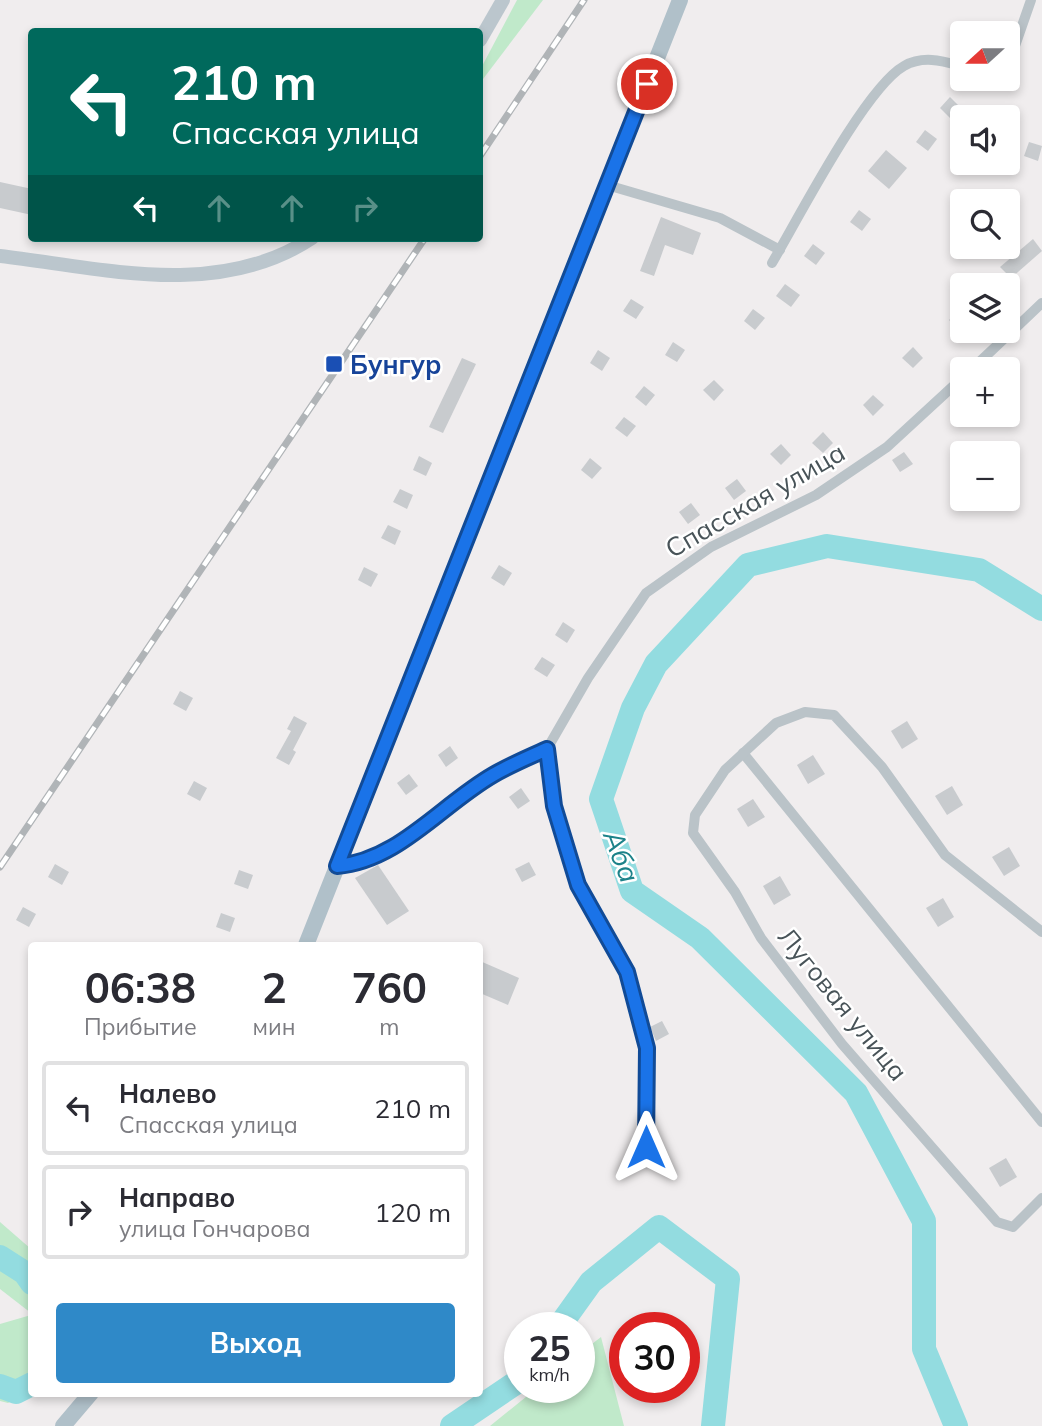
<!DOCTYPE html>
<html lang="ru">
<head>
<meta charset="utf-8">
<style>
  body { margin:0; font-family:Mulish,sans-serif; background:#f2f2f3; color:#2b2b33; height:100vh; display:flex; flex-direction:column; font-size:26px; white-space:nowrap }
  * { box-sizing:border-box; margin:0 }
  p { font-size:23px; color:#7c7c81 }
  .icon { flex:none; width:38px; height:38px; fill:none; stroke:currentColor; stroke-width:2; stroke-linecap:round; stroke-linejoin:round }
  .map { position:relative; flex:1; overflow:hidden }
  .side { position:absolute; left:28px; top:942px; width:455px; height:455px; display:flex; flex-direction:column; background:#fff; border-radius:7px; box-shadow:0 4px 10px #0003 }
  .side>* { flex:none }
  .guide { position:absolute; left:28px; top:28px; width:455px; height:214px; border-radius:7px; box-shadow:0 4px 10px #0003; background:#00695c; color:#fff; overflow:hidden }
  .needle { width:46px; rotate:249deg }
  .controls { position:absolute; left:950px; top:21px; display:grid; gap:14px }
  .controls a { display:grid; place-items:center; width:70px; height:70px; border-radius:7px; background:#fff; box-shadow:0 4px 10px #0003; font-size:35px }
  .speed { position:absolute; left:504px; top:1312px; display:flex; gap:14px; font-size:35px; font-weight:700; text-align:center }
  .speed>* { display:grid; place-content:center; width:91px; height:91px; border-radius:50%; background:#fff; box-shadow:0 4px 10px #0003; line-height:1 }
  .speed small { font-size:18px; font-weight:400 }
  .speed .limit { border:10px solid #d22; background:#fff; color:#111 }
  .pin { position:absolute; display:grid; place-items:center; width:60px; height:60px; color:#fff; margin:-30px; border:4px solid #fff; border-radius:50%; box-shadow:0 2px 7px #0007 }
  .me { position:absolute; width:77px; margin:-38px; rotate:0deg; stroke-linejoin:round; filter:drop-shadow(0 0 5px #0008) }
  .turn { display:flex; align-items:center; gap:24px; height:147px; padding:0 28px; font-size:32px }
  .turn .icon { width:91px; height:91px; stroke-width:2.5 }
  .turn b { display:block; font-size:49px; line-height:60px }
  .lanes { display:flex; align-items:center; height:66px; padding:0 28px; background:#0003; justify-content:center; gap:35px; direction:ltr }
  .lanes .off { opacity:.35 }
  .eta { display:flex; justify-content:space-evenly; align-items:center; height:119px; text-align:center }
  .eta b { font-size:42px; font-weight:700; line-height:49px }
  .cta { display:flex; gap:14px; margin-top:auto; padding:14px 28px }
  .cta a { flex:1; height:80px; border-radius:7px; background:#2f89c8; color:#fff; font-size:28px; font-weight:700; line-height:80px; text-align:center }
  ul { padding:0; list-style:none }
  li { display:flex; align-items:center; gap:21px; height:94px; margin:0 14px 10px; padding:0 14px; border:4px solid #e1e1e2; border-radius:7px }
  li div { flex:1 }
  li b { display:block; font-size:26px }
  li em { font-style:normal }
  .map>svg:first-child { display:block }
  .green { fill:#c0e9ca }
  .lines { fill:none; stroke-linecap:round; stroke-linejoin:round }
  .river { stroke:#93dce0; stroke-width:24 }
  .building { fill:#c8cbce }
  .street { stroke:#bac3c8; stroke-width:10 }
  .secondary { stroke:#bbc6cd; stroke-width:14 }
  .primary { stroke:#b0c0c9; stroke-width:16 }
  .rail-casing { stroke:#b0b4b7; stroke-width:7 }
  .rail { stroke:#fff; stroke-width:4.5; stroke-dasharray:13; stroke-linecap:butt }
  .route-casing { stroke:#114b97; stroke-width:18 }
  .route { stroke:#1a73e8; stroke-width:12 }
  .transit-dot { fill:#1a4fb4; stroke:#fff; stroke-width:2.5 }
  .labels { text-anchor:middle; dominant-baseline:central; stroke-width:5; stroke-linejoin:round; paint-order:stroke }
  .transit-label { font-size:26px; font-weight:bold; fill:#164399; stroke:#fff; text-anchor:start }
  .street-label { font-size:26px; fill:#485358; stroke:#fff }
  .water-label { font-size:28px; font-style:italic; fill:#1c8289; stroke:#fff }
</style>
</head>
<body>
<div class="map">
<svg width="1042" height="1426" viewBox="0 0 1042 1426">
  <rect width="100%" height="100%" fill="#f0edee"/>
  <g class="green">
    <path d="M 517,0 L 543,0 L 480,83 L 480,70 Z"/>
    <path d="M 0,1222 L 31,1249 L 31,1313 L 0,1289 Z"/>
    <path d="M 31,1315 L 31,1391 L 8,1403 L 0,1401 L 0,1324 Z"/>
    <path d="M 601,1337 L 624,1426 L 490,1426 L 537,1388 L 579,1388 L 579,1354 Z"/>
  </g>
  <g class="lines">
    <g class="river">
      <path d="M 0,1257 L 25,1273 L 32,1283"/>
      <path d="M 558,1328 L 591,1282 L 659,1227 L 728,1279 L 713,1426"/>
      <path d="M 0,1386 L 16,1392 L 32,1384"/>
      <path d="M 452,1426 L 520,1380"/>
      <path d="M 956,1426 L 924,1349 L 924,1221 L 856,1093 L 700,938 L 632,891 L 601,799 L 633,708 L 656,664 L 748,565 L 827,546 L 979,570 L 1042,609"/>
    </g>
  </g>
  <g class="building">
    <path d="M 950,97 L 961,108 L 950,118 L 940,108 Z"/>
    <path d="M 925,130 L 937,139 L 928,151 L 916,142 Z"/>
    <path d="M 1029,142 L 1042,146 L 1038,161 L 1024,156 Z"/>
    <path d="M 886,150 L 907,168 L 889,189 L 868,171 Z"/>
    <path d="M 0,182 L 32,189 L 32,215 L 0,208 Z"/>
    <path d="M 859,210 L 871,219 L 862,231 L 850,222 Z"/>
    <path d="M 661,217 L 701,233 L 693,255 L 665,245 L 654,276 L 640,271 Z"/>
    <path d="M 1033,239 L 1042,251 L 1011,278 L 1000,267 Z"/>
    <path d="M 813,244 L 825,253 L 816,265 L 804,256 Z"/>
    <path d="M 785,284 L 800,295 L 791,307 L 776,296 Z"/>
    <path d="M 631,299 L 644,307 L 636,319 L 623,311 Z"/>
    <path d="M 962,307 L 962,334 L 949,320 Z"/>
    <path d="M 753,309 L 765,318 L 755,330 L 744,321 Z"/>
    <path d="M 673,342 L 685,350 L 677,362 L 665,355 Z"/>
    <path d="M 913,347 L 923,358 L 913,368 L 902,358 Z"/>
    <path d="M 598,350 L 610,358 L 602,371 L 590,363 Z"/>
    <path d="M 462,358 L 476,364 L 443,433 L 429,427 Z"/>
    <path d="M 714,380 L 724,390 L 714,401 L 703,390 Z"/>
    <path d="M 644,386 L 655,395 L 646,406 L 635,397 Z"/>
    <path d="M 873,395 L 884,405 L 873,416 L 863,405 Z"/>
    <path d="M 624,417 L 636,426 L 627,437 L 615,428 Z"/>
    <path d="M 823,432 L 833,443 L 823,453 L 812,443 Z"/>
    <path d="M 781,444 L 791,455 L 781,465 L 770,454 Z"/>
    <path d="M 904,452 L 913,464 L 900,472 L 892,460 Z"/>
    <path d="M 419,456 L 432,463 L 426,476 L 413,470 Z"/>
    <path d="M 590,458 L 602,468 L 592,479 L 581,470 Z"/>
    <path d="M 737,479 L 746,491 L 734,500 L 725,488 Z"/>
    <path d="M 400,489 L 413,495 L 407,509 L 393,502 Z"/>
    <path d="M 691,503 L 700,515 L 688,524 L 679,512 Z"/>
    <path d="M 388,525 L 401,531 L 395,545 L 381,538 Z"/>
    <path d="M 499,565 L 512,573 L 504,586 L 491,578 Z"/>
    <path d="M 364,567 L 378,574 L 371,587 L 358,580 Z"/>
    <path d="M 563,622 L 575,630 L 567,643 L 555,635 Z"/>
    <path d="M 542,657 L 555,665 L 547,677 L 534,669 Z"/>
    <path d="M 180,691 L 193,698 L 186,711 L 173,704 Z"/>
    <path d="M 294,716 L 307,723 L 293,750 L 296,752 L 289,765 L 276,758 L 291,731 L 287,729 Z"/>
    <path d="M 907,721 L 918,739 L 902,749 L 891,731 Z"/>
    <path d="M 450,746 L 458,758 L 446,767 L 438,755 Z"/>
    <path d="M 813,755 L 825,774 L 808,784 L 797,765 Z"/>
    <path d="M 409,774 L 418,786 L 406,795 L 397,783 Z"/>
    <path d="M 194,781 L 207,788 L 200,801 L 187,794 Z"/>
    <path d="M 952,786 L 963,805 L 947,815 L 935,796 Z"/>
    <path d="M 521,788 L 530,801 L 518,809 L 509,797 Z"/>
    <path d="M 753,799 L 765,817 L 748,827 L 737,809 Z"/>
    <path d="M 1009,847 L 1020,866 L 1004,876 L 992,857 Z"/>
    <path d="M 529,862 L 536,875 L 522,882 L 515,869 Z"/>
    <path d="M 55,864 L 69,872 L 62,885 L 48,877 Z"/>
    <path d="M 378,865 L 409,911 L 387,925 L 355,878 Z"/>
    <path d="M 239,870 L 253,875 L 248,889 L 234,884 Z"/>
    <path d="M 780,876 L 791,895 L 774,905 L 763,886 Z"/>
    <path d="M 943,898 L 954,917 L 938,927 L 926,908 Z"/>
    <path d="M 23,907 L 36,914 L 29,927 L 16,920 Z"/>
    <path d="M 221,913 L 235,918 L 230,932 L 216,927 Z"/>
    <path d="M 480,961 L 519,978 L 508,1005 L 480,993 Z"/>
    <path d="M 662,1021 L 669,1034 L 656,1041 L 650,1027 Z"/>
    <path d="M 1006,1158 L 1017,1177 L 1000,1187 L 989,1168 Z"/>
  </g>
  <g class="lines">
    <g class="street">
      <path d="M 1008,66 L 1031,0"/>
      <path d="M 607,185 L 720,218 L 780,250"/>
      <path d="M 772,263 C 798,219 865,88 904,66 C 923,55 943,61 962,66"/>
      <path d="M 972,369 L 1042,303"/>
      <path d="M 547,749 L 554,806 L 578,885 L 627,972 L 647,1048 L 647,1147"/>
      <path d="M 743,753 L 1042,1122"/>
      <path d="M 337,866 L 360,864 L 386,853 L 493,774 L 547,749 L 588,678 L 646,593 L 711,547 L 816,495 L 887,447 L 962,378"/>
      <path d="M 1042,932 L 945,855 L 882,767 L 834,715 L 805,712 L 776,723 L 725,770 L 695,815 L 693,833 L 735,892 L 761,938 L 842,1044 L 997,1222 L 1013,1227 L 1042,1198"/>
    </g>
    <g class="secondary">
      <path d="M 480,40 L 503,0"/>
      <path d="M 0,256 C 103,268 218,300 312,238"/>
    </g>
    <g class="primary">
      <path d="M 306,945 L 680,0"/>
      <path d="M 63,1426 L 91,1393"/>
    </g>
    <g class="rail-casing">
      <g id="rail">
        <path d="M 480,156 L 584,0"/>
        <path d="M 0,867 L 425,238"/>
      </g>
    </g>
    <use href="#rail" class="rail"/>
  </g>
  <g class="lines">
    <g class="route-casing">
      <path id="route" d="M 646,1147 L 647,1048 L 627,972 L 578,885 L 554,806 L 547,749 C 529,757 510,765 493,775 C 441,805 398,861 337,866 L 647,84"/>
    </g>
    <use href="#route" class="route"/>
  </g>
  <rect class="transit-dot" x="325" y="355" width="18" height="18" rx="3.5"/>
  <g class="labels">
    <g class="transit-label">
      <text x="350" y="364">Бунгур</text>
    </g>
    <g class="street-label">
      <text transform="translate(755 500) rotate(-30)">Спасская улица</text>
      <text transform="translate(843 1004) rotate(51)">Луговая улица</text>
    </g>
    <g class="water-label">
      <text transform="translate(622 856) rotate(69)">Аба</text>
    </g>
  </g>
</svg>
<div class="controls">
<a><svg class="needle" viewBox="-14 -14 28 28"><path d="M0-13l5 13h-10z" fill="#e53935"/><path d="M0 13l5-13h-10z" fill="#7c7c81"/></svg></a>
<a><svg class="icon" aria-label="sound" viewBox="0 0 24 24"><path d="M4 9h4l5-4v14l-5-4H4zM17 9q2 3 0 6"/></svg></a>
<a><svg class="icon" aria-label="search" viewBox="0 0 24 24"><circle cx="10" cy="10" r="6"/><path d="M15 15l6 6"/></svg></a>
<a><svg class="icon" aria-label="layers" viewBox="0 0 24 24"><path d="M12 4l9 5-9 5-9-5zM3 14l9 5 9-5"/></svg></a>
<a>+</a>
<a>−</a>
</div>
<div class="speed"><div>25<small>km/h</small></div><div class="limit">30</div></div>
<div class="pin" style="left:647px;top:84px;background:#d93025"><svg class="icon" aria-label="arrive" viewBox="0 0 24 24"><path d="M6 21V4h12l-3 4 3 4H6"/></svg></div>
<svg class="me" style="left:646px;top:1147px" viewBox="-20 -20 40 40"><path d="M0-17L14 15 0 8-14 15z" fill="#1a73e8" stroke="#fff" stroke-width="4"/></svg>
<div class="guide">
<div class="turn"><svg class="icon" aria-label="left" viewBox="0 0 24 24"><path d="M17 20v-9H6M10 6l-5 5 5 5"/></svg><div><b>210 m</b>Спасская улица</div></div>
<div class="lanes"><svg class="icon" aria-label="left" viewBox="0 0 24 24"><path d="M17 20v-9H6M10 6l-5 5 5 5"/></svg><svg class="icon off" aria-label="ahead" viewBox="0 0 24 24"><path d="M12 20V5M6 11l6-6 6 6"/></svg><svg class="icon off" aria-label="ahead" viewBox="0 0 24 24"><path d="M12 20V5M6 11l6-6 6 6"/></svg><svg class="icon off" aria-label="right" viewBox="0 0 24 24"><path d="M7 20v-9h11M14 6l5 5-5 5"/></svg></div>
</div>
<section class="side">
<div class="eta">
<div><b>06:38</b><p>Прибытие</p></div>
<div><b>2</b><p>мин</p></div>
<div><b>760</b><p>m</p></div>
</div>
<ul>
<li><svg class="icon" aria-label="left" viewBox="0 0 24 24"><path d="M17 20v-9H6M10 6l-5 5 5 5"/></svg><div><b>Налево</b><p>Спасская улица</p></div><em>210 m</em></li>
<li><svg class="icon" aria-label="right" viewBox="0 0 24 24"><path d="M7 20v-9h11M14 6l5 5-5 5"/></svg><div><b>Направо</b><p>улица Гончарова</p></div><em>120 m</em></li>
</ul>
<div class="cta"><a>Выход</a></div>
</section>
</div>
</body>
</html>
